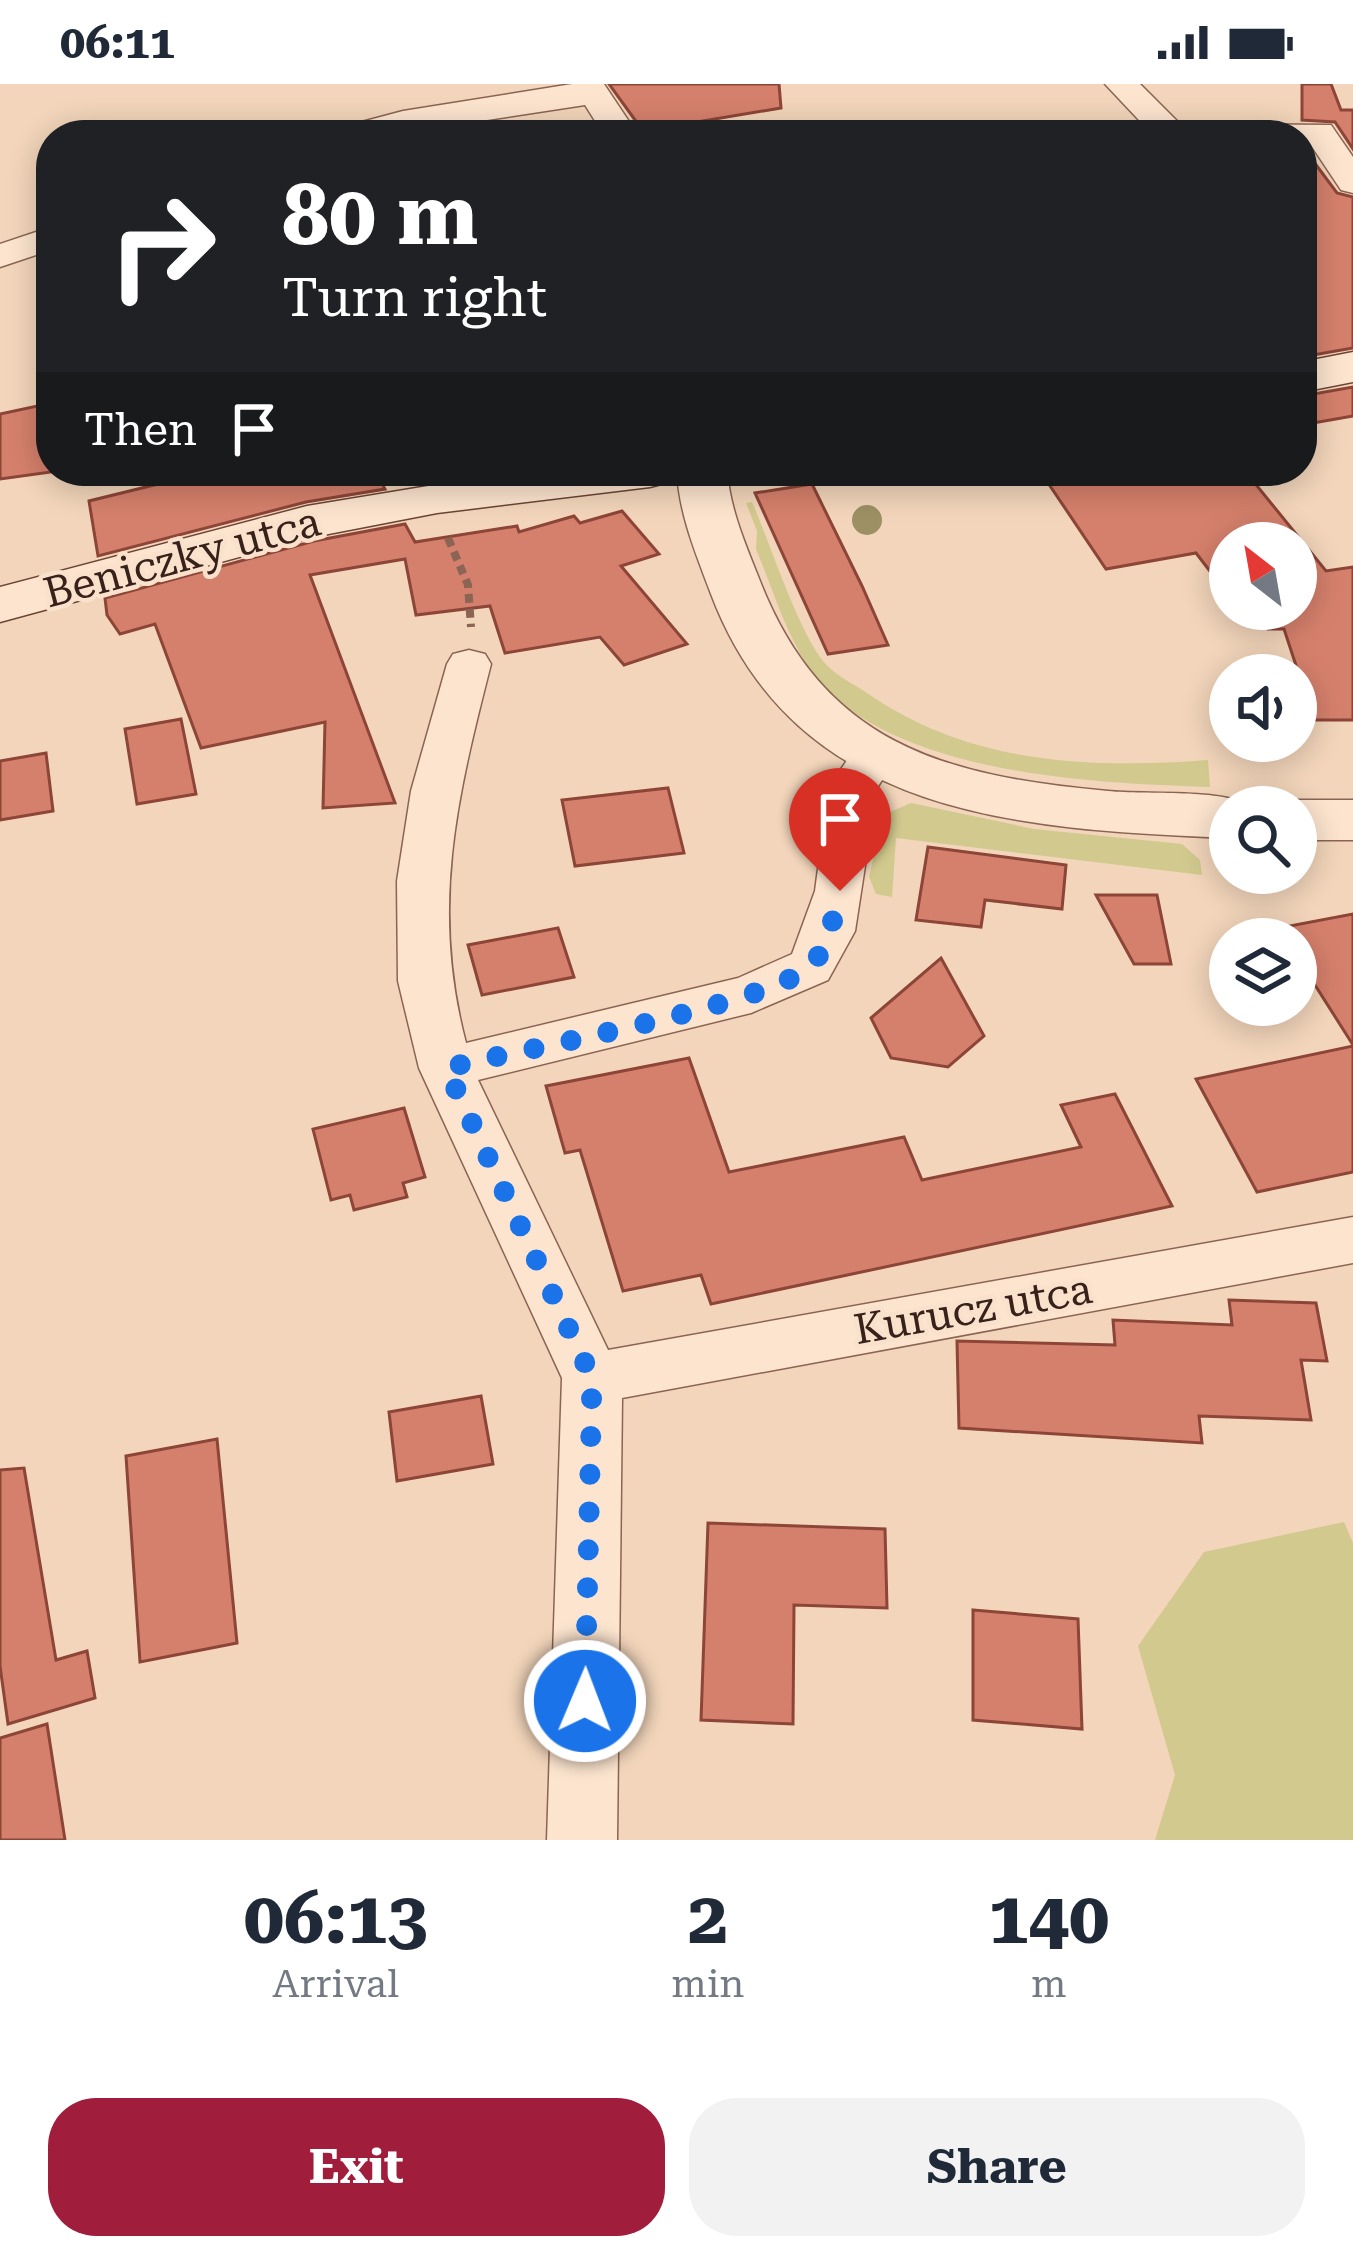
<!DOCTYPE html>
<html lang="en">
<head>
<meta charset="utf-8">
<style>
  body { margin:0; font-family:"Roboto Serif",serif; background:#f2f2f3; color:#1f2937; height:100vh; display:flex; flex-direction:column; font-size:45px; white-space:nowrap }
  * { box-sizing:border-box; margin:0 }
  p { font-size:39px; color:#747a83 }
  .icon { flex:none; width:66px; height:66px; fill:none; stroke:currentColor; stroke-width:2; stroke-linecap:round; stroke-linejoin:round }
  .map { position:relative; height:1756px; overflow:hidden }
  .details { display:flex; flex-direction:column; background:#fff; flex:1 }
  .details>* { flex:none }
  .guide { position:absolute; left:36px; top:36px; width:1281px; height:366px; border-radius:48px; box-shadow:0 6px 30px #0003; background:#202124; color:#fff; overflow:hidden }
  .needle { width:78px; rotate:329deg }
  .controls { position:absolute; left:1209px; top:438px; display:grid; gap:24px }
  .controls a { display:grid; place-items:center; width:108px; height:108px; border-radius:50%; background:#fff; box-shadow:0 6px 30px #0003; font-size:60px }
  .pin { position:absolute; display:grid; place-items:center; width:102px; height:102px; color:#fff; margin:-123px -51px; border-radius:50% 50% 50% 0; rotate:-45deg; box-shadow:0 0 12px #0007 }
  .pin .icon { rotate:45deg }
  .me { position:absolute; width:132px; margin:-66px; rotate:1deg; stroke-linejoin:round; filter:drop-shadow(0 0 9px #0008) }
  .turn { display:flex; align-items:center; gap:42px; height:252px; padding:0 48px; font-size:54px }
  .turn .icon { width:156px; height:156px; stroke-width:2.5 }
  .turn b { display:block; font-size:84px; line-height:102px }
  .then { display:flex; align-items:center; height:114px; padding:0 48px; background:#0003; gap:24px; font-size:45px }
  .eta { display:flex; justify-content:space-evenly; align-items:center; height:204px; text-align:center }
  .eta b { font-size:72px; font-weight:700; line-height:84px }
  .primary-button { display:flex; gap:24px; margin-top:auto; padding:24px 48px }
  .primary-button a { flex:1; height:138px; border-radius:48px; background:#a01d3c; color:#fff; font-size:48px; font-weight:700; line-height:138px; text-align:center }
  .primary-button a+a { background:#f2f2f3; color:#1f2937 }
  .status { display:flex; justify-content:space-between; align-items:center; height:84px; padding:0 60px; background:#fff; direction:ltr }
  .status svg { height:33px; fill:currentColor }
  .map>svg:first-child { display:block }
  .green { fill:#d1c98e }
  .building { fill:#d5806c; stroke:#8c4536; stroke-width:3 }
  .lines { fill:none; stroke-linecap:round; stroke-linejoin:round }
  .minor-casing { stroke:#8b6453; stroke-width:3 }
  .tertiary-casing { stroke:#8b6453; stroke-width:3 }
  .secondary-casing { stroke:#6c4536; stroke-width:3 }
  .path { stroke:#8b6453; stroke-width:8; stroke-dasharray:9 6; stroke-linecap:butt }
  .minor { fill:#fce4ce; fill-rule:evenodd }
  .tertiary { fill:#fce4ce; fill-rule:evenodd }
  .secondary { fill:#fce4ce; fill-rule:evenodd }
  .tree { fill:#9c9064 }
  .route { stroke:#1a73e8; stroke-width:21; stroke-dasharray:0 37.8 }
  .labels { text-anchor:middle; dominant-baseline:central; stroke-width:9; stroke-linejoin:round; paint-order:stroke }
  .street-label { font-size:42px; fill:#38211a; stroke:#f9e1cb }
</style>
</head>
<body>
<div class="status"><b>06:11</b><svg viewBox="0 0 49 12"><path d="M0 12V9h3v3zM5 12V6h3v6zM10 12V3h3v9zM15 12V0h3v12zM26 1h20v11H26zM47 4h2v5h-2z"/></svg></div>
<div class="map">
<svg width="1353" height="1756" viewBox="0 0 1353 1756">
  <rect width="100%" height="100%" fill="#f2d5ba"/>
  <g class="green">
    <path d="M 752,418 C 770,459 797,544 823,577 C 833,590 852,599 867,609 C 969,680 1088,685 1208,676 L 1210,703 C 1093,699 879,691 808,582 C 785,548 772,503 756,465 L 757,447 L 746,419 Z"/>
    <path d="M 911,719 L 1034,745 L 1182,760 L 1200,776 L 1202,791 L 896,754 L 892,813 L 876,810 L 869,793 L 883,731 Z"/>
    <path d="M 1344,1438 L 1353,1459 L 1353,1756 L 1155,1756 L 1175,1691 L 1138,1562 L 1204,1468 Z"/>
  </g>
  <g class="building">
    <path d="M 609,0 L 779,0 L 781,24 L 643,47 Z"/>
    <path d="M 1302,0 L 1331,0 L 1341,26 L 1353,26 L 1353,65 L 1335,38 L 1302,36 Z"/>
    <path d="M 1302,62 L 1337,109 L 1353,113 L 1353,264 L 1302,273 Z"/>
    <path d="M 1353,303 L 1353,332 L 1302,341 L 1302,312 Z"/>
    <path d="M 51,319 L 51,388 L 0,395 L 0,330 Z"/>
    <path d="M 211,387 L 258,387 L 264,398 L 307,387 L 375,387 L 385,405 L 306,418 L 98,472 L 89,417 Z"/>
    <path d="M 1040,387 L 1245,387 L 1326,487 L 1353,483 L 1353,636 L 1314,636 L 1284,545 L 1268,545 L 1262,525 L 1296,525 L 1296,459 L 1230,459 L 1230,502 L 1222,503 L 1196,469 L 1106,485 Z"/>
    <path d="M 812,400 L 862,502 L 888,561 L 828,570 L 755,409 Z"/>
    <path d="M 622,427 L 659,470 L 621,482 L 687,560 L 624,581 L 600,553 L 505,569 L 490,522 L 416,531 L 405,475 L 310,491 L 395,719 L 323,724 L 325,638 L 201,664 L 155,540 L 120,550 L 107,531 L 105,514 L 314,457 L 405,440 L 415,458 L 517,442 L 519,448 L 574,432 L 580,439 Z"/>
    <path d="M 181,635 L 196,710 L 137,720 L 125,645 Z"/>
    <path d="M 46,669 L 53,727 L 0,736 L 0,677 Z"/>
    <path d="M 668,704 L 684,769 L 575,782 L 562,716 Z"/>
    <path d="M 928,763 L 1066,781 L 1062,825 L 985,816 L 981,843 L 916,836 Z"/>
    <path d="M 1096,811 L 1157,811 L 1171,880 L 1134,880 Z"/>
    <path d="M 1353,830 L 1353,961 L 1296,871 L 1296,855 L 1286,855 L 1279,844 Z"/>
    <path d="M 558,844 L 574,893 L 482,911 L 468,861 Z"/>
    <path d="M 941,874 L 984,952 L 948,983 L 891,974 L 871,934 Z"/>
    <path d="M 1353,962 L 1353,1088 L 1257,1108 L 1196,995 Z"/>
    <path d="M 689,974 L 729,1088 L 904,1053 L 922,1096 L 1081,1063 L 1061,1021 L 1115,1010 L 1172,1122 L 711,1220 L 701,1191 L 623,1207 L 580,1066 L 565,1069 L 546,1002 Z"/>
    <path d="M 404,1024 L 425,1093 L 403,1099 L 407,1113 L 354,1126 L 350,1111 L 331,1116 L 313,1045 Z"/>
    <path d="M 1229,1216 L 1316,1219 L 1327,1277 L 1301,1276 L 1311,1336 L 1199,1332 L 1202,1359 L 959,1344 L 957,1257 L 1115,1261 L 1113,1236 L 1232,1241 Z"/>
    <path d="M 481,1312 L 493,1380 L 397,1397 L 389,1328 Z"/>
    <path d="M 217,1355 L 237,1559 L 140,1578 L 126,1372 Z"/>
    <path d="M 24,1384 L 56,1576 L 87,1567 L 95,1614 L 8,1640 L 0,1582 L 0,1386 Z"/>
    <path d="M 708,1439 L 885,1445 L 887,1524 L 794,1521 L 793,1640 L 701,1636 Z"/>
    <path d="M 973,1526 L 1078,1535 L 1082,1645 L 973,1636 Z"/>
    <path d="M 47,1640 L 65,1756 L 0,1756 L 0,1654 Z"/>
  </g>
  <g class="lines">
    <g class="minor-casing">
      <g id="minor">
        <path d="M 572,0 L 604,0 L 638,51 L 604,51 L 585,21 L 389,51 L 334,51 L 339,44 L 403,27 Z"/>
        <path d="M 1105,0 L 1140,0 L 1180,40 L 1331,41 L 1353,73 L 1353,109 L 1341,106 L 1309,58 L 1302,58 L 1302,51 L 1153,51 Z"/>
        <path d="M 51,143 L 51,166 L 0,183 L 0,160 Z"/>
        <path d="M 469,566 L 485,570 L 491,580 C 457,713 430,823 466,959 L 738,894 L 792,870 L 815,807 L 829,703 L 858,660 L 875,656 L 892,660 L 898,671 L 877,704 L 855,847 L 828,896 L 751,929 L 478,996 L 608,1266 L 1353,1133 L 1353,1179 L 622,1314 L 617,1756 L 547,1756 L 562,1294 L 419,984 L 398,897 L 397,797 L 411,707 L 447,580 L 453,570 Z"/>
      </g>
    </g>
    <g class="tertiary-casing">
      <g id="tertiary">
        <path d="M 677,387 L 727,387 C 730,424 744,457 758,492 C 822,660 943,692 1108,707 C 1146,711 1223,704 1253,723 L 1230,723 L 1230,754 C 1022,745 796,735 711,510 C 696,470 679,430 677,387 Z"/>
        <path d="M 1296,716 L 1353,716 L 1353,756 L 1296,756 L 1296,723 L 1274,723 Z"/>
      </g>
    </g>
    <g class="secondary-casing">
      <g id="secondary">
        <path d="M 1353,268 L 1353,298 L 1302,308 L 1302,278 Z"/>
        <path d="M 519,387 L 676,387 L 669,398 L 650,403 L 437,429 L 313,453 L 0,538 L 0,503 L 307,422 Z"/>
      </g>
    </g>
    <path class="path" d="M 448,454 L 468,501 L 471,543"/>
    <use href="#minor" class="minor"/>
    <use href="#tertiary" class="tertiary"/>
    <use href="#secondary" class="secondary"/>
  </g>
  <circle class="tree" cx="867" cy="436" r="15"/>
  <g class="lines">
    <path class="route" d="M 585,1617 L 592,1294 L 446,984 C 515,967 766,921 809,883 C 828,867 834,830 840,807"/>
  </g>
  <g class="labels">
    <g class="street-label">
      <text transform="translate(182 473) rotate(-15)">Beniczky utca</text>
      <text transform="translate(973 1225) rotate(-10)">Kurucz utca</text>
    </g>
  </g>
</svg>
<div class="controls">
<a><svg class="needle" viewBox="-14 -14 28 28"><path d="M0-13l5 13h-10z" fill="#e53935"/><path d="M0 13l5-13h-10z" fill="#747a83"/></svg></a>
<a><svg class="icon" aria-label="sound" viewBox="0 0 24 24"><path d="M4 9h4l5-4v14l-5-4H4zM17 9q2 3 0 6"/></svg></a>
<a><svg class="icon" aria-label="search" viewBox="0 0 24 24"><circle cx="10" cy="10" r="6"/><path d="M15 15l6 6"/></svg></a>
<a><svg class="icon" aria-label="layers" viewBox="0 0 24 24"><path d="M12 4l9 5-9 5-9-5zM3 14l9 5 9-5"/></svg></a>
</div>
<div class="pin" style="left:840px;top:807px;background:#d93025"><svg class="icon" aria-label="arrive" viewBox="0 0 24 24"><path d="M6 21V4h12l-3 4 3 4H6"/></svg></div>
<svg class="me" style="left:585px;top:1617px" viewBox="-20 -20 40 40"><circle r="17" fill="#1a73e8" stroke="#fff" stroke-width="3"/><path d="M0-11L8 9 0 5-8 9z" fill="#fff"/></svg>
<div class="guide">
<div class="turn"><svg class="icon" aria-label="right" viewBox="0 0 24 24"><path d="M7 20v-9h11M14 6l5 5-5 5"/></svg><div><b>80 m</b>Turn right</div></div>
<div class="then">Then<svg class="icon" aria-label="arrive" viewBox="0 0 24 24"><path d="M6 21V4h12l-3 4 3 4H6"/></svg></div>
</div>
</div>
<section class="details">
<div class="eta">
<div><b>06:13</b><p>Arrival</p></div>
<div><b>2</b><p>min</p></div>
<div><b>140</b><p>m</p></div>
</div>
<div class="primary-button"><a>Exit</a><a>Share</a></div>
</section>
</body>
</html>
